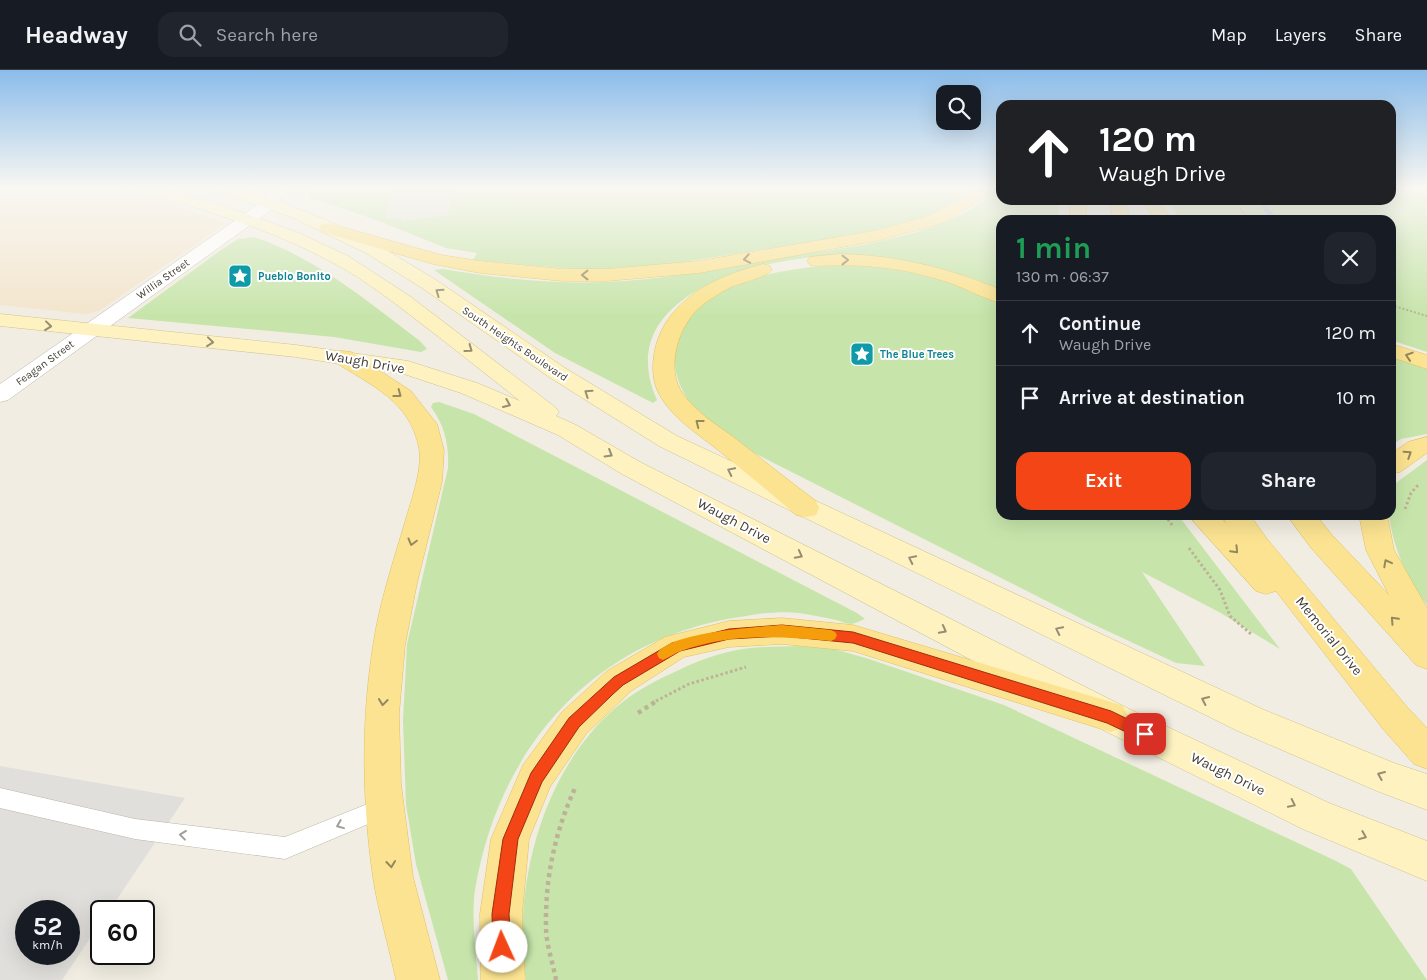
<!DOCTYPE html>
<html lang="en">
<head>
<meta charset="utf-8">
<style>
  body { margin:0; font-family:Karla,sans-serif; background:#20242c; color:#f1f3f6; height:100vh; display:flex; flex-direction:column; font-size:19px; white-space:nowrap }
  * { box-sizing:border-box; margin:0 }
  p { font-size:16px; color:#9ea1a6 }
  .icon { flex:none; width:28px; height:28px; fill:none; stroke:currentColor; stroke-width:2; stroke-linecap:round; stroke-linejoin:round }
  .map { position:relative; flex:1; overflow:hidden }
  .side { position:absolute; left:996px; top:145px; width:400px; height:305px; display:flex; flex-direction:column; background:#171b24; border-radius:15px; box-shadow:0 5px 20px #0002 }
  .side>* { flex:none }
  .guide { position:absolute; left:996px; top:30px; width:400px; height:105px; border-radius:15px; box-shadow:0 5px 20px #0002; background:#202124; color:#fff; overflow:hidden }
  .controls { position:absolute; left:936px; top:15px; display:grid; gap:10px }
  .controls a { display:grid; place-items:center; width:45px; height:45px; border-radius:10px; background:#171b24; box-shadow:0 5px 20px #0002; font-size:25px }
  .speed { position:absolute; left:15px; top:830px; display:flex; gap:10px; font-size:25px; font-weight:700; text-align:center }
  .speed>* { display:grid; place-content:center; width:65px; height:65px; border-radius:50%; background:#171b24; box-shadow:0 5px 20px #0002; line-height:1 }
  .speed small { font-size:12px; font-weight:400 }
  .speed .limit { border:2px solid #111; border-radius:8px; background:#fff; color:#111 }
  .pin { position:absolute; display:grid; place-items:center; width:42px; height:42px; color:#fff; margin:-21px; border-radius:10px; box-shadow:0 2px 8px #0006 }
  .me { position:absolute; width:55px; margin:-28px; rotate:358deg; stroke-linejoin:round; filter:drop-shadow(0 0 4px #0008) }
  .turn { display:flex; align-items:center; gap:18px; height:105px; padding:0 20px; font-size:22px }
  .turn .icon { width:65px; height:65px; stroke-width:2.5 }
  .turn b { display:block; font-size:35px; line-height:42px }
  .round { display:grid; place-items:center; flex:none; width:52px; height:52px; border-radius:15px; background:#20242c }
  .head { display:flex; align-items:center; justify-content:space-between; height:85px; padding:0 20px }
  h1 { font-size:30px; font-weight:700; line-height:38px; color:#1e9e55 }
  .cta { display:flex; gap:10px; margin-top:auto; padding:10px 20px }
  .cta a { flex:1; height:58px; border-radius:15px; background:#f44516; color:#fff; font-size:20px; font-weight:700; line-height:58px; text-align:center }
  .cta a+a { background:#20242c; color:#f1f3f6 }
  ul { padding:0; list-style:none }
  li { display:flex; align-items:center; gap:15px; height:65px; padding:0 20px; border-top:1px solid #363941 }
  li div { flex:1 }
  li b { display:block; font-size:19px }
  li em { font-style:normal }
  header { display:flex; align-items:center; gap:30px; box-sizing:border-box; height:70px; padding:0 25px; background:#171b24; border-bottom:1px solid #363941 }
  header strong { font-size:24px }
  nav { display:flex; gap:28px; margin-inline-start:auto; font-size:18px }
  .search { width:350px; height:45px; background:#20242c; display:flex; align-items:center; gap:12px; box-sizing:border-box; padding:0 18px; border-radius:15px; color:#9ea1a6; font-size:19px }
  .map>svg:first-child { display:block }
  .commercial { fill:#f3e5cd }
  .green { fill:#c7e5ab }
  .parking { fill:#e1dfdb; fill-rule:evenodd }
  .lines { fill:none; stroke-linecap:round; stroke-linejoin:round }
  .stream { fill:#9fc8ed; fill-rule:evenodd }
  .service-casing { stroke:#bcb5a5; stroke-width:1 }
  .minor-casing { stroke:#bcb5a5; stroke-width:1 }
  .tertiary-casing { stroke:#bcb5a5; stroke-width:1 }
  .secondary-casing { stroke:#d0c393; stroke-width:1 }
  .primary-casing { stroke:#dfc162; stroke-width:1 }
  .path-far2 { stroke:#bdb297; stroke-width:2; stroke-dasharray:2 2; stroke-linecap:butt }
  .path-far1 { stroke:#bdb297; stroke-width:3; stroke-dasharray:2.5 2.5; stroke-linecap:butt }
  .path { stroke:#bdb297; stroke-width:4.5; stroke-dasharray:4 4; stroke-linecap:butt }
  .service { fill:#fff; fill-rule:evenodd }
  .minor { fill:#fff; fill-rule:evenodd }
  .tertiary { fill:#fff; fill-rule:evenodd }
  .secondary { fill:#fdf2c0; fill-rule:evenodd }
  .primary { fill:#fbe391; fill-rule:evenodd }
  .oneway { stroke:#95885d }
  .oneway2 { stroke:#968e72 }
  .oneway3 { stroke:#a09e99 }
  .route { fill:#f44516; stroke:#9f2d0e }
  .slow { fill:#f59e0b }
  .labels { text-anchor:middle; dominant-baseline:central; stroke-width:4; stroke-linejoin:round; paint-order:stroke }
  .far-culture-label { font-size:11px; font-weight:bold; fill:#0d838f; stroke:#fff; text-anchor:start }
  .far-street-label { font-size:11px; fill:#423d33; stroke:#fff }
  .street-label { font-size:14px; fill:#423d33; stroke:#fff }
</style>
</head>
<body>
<header>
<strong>Headway</strong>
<div class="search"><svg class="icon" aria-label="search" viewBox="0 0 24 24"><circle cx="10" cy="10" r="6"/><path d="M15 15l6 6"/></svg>Search here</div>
<nav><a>Map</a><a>Layers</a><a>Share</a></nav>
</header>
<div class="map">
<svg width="1427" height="910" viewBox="0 0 1427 910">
  <rect width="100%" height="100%" fill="#f1ede2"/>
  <path class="commercial" d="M 0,117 L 99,117 L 173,135 L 217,150 L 222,152 L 223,155 L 99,241 L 85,244 L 0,235 Z"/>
  <g class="green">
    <path d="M 313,117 L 977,117 L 932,145 L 865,163 L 672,194 L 585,200 L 473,190 L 477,183 L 446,178 L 376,150 L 308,127 Z"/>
    <path d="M 1391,117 L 1427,117 L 1427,282 L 1391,270 L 1391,150 L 1180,150 L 1168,130 L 1391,130 Z"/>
    <path d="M 1001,120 L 1001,130 L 1057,130 L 1060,150 L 1001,150 L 1001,220 C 963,201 922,196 880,190 C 867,189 852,185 839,186 C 764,186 609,223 657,330 L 653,333 L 555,283 L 434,200 L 443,199 C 496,208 550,214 604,212 C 663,210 722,198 780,188 C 830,180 883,174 932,157 C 957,149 979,133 1001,120 Z"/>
    <path d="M 254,167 C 317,188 368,232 420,271 L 427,279 L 421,282 L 334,267 L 128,248 L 221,180 L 238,169 Z"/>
    <path d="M 842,195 C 898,196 951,208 1001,234 L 1001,445 L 1178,445 L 1280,579 L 1219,542 L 1142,502 L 1205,596 L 1176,593 L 1086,551 L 746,379 C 730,367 707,353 695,339 C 680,321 671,299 676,276 C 689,210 788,197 842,195 Z"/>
    <path d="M 1391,286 L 1427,298 L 1427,364 L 1401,369 L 1391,375 Z"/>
    <path d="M 439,332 L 474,344 L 857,543 L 865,549 C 861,550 855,554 851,554 C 846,554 841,551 836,550 C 824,547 811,545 799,543 C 783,541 762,543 746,546 C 598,566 499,674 475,820 C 471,845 476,884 478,910 L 448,910 L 416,794 L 406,735 L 403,650 L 407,574 L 448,398 C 449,375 445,356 431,337 L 433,333 Z"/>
    <path d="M 1427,390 L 1427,535 C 1407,509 1393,478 1389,445 L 1391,445 L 1391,422 L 1396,413 Z"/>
    <path d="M 800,576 L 834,579 L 869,589 L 1004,635 L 1336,791 L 1351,799 L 1427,910 L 526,910 C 524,898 521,885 522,872 C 522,788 549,697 614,639 C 632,623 656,610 679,600 C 695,592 714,585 732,581 C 754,576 778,577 800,576 Z"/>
  </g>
  <g class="parking">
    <path d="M 387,117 L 452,117 L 448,145 L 402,151 L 402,148 L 385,149 L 393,118 Z"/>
    <path d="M 0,696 L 185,728 L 109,841 L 101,841 L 101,852 L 62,910 L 0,910 ZM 26,841 L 69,841 L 69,884 L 26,884 Z"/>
  </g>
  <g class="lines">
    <path class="stream" d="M 1258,130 L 1264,130 L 1269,139 L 1279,150 L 1272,150 L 1264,141 Z"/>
    <g class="service-casing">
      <g id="service">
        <path d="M 50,117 L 61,117 L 52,123 L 46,123 L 45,121 Z"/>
        <path d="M 0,718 L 135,749 L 285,767 L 385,727 L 392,730 L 395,737 L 392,744 L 285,789 L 135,769 L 0,738 Z"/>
      </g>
    </g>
    <g class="minor-casing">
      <path id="minor" d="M 273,117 L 289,117 L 275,137 L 263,137 L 261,134 Z"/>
    </g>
    <g class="tertiary-casing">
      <path id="tertiary" d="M 269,129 L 275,131 L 277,134 L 275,137 L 8,330 L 0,332 L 0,314 L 263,131 Z"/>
    </g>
    <g class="secondary-casing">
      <g id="secondary">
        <path d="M 127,117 L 157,117 L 221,135 L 299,163 L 348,186 L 411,227 L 555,337 L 559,342 L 556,346 L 576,355 L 640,392 L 1123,636 L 1329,733 L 1427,771 L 1427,811 L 1305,760 L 1099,658 L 622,404 L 558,365 L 461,323 L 404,304 L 296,287 L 0,256 L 0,244 L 296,275 L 408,291 L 477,313 L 520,331 C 486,304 452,277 418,251 C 392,231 366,211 337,195 C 272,159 201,138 129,120 Z"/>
        <path d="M 214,117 L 239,117 L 265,126 L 324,149 L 378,175 L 436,210 L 565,298 L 677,366 L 1262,639 L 1394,693 L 1427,704 L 1427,740 L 1377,721 L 1238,661 L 659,376 L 549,307 L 422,218 L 366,183 L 293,148 L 216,120 Z"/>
      </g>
    </g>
    <g class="primary-casing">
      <g id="primary">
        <path d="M 981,117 L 1001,117 L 943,153 L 881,170 L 699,203 L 607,211 L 563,211 L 480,203 L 433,194 L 322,162 L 319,158 L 322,154 L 328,153 L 441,185 L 480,191 L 563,199 L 607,199 L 699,191 L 879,160 L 931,145 Z"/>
        <path d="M 1069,130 L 1085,130 L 1087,150 L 1071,150 Z"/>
        <path d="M 1110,130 L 1126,130 L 1129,150 L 1113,150 Z"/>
        <path d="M 1143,130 L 1159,130 L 1171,150 L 1155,150 Z"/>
        <path d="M 840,184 C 896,185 949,198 1001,220 L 1001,233 C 984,229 967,219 950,213 C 907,198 862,193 816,196 L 810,195 L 807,191 L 810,187 Z"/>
        <path d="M 763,194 L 770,196 L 772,200 C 767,207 741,213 731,217 C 720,223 709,229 699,238 C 678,257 665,299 683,324 C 695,341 715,354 732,366 C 760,388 788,410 816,431 L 819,438 L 816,445 L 806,447 L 796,445 C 772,424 747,404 723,384 C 700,365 667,346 656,317 C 649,296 655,269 667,251 C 690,218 725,204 763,194 Z"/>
        <path d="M 1391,274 L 1427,285 L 1427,299 L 1391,287 Z"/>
        <path d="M 343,281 L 351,282 L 411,321 L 437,354 L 444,380 L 442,412 L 417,513 L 405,575 L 399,644 L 401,714 L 413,807 L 440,910 L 396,910 C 389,876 378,841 373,807 C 362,731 361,652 373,576 C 379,534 393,493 405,452 C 411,431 423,399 419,378 C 410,331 372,316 335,292 L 332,287 L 335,282 Z"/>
        <path d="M 1427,367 L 1427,383 L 1400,402 L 1391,404 L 1391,384 L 1408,372 Z"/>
        <path d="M 1188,445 L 1218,445 L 1227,454 L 1221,445 L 1250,445 L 1267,469 L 1407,637 L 1427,658 L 1427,699 L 1414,694 L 1383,659 L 1276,521 L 1266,524 L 1256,521 Z"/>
        <path d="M 1287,445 L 1316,445 L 1332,465 L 1389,525 L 1366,480 L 1359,445 L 1387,445 L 1394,480 L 1427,538 L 1427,599 L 1416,595 L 1312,479 Z"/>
        <path d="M 782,548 L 853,555 L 1111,632 L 1123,636 L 1128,647 L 1123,658 L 1111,662 L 853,581 L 782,574 L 729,577 L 684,587 L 631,621 L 586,664 L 550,717 L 529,769 L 522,844 L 525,910 L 481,910 L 480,844 L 491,769 L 523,695 L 562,642 L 607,601 L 665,567 L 729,551 Z"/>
      </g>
    </g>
    <g class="path-far2">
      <path d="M 1231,130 L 1239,137 L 1248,150"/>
      <path d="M 1391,235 L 1427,246"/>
    </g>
    <g class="path-far1">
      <path d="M 1405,439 L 1411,423 L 1419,414"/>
      <path d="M 1165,445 L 1172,455"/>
      <path d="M 1189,478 L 1220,520 L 1230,546 L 1251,564"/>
      <path d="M 656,631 L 689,614 L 746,597"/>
    </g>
    <g class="path">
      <path d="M 638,643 L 658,630"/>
      <path d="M 556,910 C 553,893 546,874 546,857 C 545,808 555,761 576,716"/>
    </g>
    <use href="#service" class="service"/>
    <use href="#minor" class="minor"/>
    <use href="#tertiary" class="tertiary"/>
    <use href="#secondary" class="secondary"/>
    <use href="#primary" class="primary"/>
  </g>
  <defs><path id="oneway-chevron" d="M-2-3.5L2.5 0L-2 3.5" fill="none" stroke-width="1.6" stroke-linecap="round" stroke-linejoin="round" transform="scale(1.25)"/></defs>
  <g class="oneway">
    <use href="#oneway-chevron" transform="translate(747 189) rotate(170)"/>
    <use href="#oneway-chevron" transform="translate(845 190)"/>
    <use href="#oneway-chevron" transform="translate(585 205) rotate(-180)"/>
    <use href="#oneway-chevron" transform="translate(1409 286) rotate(-162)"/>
    <use href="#oneway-chevron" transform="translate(398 324) rotate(37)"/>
    <use href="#oneway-chevron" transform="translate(699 353) rotate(-142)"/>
    <use href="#oneway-chevron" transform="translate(1408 384) rotate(-33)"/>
    <use href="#oneway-chevron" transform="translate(412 472) rotate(105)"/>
    <use href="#oneway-chevron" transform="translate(1235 480) rotate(46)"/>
    <use href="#oneway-chevron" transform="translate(1387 493) rotate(-118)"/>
    <use href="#oneway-chevron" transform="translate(1394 550) rotate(-133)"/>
    <use href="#oneway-chevron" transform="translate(383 632) rotate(96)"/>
    <use href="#oneway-chevron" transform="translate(391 794) rotate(84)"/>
  </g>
  <g class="oneway2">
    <use href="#oneway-chevron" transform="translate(439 222) rotate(-145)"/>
    <use href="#oneway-chevron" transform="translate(48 256) rotate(6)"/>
    <use href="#oneway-chevron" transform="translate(210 272) rotate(6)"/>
    <use href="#oneway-chevron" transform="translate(469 279) rotate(36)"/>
    <use href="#oneway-chevron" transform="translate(588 323) rotate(-146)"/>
    <use href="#oneway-chevron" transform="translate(507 334) rotate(23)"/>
    <use href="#oneway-chevron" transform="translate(609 384) rotate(31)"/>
    <use href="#oneway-chevron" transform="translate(731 401) rotate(-154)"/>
    <use href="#oneway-chevron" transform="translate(799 485) rotate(28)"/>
    <use href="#oneway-chevron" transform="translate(912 489) rotate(-154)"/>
    <use href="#oneway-chevron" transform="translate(943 560) rotate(28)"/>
    <use href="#oneway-chevron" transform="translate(1059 560) rotate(-154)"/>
    <use href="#oneway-chevron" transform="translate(1205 630) rotate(-155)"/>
    <use href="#oneway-chevron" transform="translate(1381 705) rotate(-157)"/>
    <use href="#oneway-chevron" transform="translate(1292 734) rotate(26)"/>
    <use href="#oneway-chevron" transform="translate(1363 766) rotate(22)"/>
  </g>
  <g class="oneway3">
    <use href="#oneway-chevron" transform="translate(340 755) rotate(158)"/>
    <use href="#oneway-chevron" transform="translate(183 765) rotate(-173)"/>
  </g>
  <linearGradient id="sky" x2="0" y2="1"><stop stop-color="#8bbcea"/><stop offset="0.48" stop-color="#f9f7f2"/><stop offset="1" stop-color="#f9f7f2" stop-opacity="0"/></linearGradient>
  <rect width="1427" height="245" fill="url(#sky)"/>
  <path class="route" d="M 782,555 L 853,562 L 1111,641 L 1150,660 L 1153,664 L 1150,669 L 1145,671 L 1107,653 L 853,573 L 782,566 L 729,569 L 680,581 L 623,615 L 612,625 L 579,657 L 542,712 L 518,769 L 509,844 L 511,877 L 508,883 L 502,886 L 496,883 L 493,877 L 492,844 L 503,769 L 531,703 L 569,648 L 614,607 L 672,573 L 729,559 Z"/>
  <path class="slow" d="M 782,555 L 831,560 L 835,562 L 837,565 L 835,569 L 831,571 C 781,566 729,563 681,581 C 675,583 670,587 663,590 L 659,588 L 657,584 C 668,562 758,557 782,555 Z"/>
  <defs>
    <g id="sight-square" transform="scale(1.25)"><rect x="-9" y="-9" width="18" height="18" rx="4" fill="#0f9aa8" stroke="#fff"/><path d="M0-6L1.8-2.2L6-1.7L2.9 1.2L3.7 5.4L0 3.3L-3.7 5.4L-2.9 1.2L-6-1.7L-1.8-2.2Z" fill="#fff"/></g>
  </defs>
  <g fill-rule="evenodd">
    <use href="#sight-square" x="240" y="206"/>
    <use href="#sight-square" x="862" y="284"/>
  </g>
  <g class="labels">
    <g class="far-culture-label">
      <text x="258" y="206">Pueblo Bonito</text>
      <text x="880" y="284">The Blue Trees</text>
    </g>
    <g class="far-street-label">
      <text transform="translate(163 209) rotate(-35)">Willia Street</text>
      <text transform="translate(515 274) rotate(34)">South Heights Boulevard</text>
      <text transform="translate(45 293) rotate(-36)">Feagan Street</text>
    </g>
    <g class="street-label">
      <text transform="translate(365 292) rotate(10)">Waugh Drive</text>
      <text transform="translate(734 451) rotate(28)">Waugh Drive</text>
      <text transform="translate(1329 566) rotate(51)">Memorial Drive</text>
      <text transform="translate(1228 704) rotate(26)">Waugh Drive</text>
    </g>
  </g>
</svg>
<div class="controls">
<a><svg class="icon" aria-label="search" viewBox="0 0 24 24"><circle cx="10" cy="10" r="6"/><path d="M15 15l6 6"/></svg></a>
</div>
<div class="speed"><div>52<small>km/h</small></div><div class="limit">60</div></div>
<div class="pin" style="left:1145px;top:664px;background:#d93025"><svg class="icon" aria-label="arrive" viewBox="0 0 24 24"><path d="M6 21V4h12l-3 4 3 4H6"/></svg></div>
<svg class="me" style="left:502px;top:877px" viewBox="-20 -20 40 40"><circle r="19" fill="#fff"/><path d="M0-13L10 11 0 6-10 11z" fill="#f44516"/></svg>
<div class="guide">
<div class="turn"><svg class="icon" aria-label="ahead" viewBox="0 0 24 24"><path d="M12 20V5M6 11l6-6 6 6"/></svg><div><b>120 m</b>Waugh Drive</div></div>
</div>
<section class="side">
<div class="head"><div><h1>1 min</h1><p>130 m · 06:37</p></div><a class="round"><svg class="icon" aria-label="close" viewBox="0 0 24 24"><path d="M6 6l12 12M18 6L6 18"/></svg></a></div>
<ul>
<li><svg class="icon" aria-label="ahead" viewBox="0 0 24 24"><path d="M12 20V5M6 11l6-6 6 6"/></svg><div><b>Continue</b><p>Waugh Drive</p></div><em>120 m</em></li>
<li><svg class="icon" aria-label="arrive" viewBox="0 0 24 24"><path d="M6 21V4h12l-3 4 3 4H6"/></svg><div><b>Arrive at destination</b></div><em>10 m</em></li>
</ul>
<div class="cta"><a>Exit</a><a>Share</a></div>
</section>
</div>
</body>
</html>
